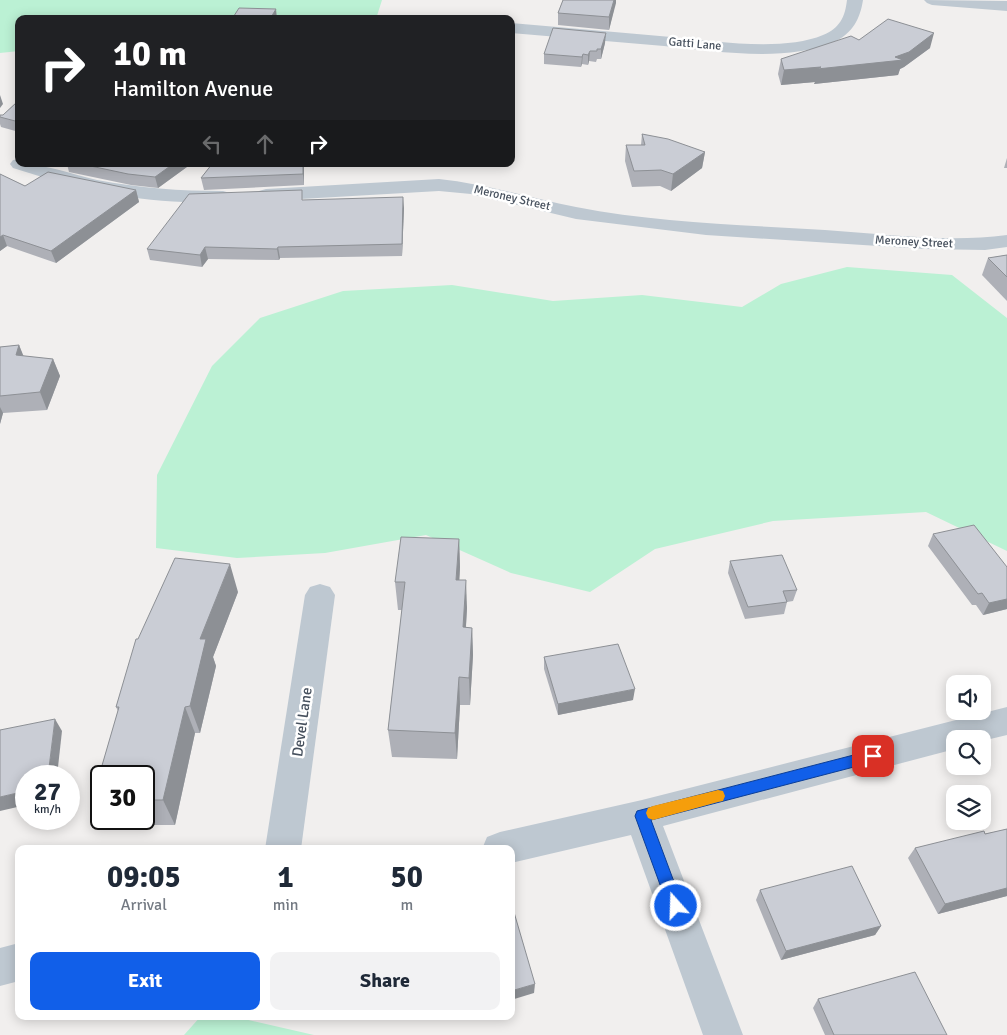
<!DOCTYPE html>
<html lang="en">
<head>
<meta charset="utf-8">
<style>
  body { margin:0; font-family:Signika,sans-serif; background:#f2f2f3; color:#1f2937; height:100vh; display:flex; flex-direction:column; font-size:19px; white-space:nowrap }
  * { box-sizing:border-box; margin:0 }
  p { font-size:16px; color:#747a83 }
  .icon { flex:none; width:28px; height:28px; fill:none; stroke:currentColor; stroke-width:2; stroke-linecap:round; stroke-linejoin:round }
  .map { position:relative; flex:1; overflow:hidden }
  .side { position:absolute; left:15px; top:845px; width:500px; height:175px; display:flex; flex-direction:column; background:#fff; border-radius:10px; box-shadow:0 2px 12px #0003 }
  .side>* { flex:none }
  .top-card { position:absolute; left:15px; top:15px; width:500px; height:152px; border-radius:10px; box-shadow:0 2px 12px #0003; background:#202124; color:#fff; overflow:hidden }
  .tools { position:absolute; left:946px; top:675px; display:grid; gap:10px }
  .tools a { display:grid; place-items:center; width:45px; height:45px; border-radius:10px; background:#fff; box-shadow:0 2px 12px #0003; font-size:25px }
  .speed { position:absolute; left:15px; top:765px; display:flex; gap:10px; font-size:25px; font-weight:700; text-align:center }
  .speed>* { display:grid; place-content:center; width:65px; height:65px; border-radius:50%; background:#fff; box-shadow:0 2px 12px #0003; line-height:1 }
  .speed small { font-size:12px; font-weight:400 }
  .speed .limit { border:2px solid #111; border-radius:8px; background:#fff; color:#111 }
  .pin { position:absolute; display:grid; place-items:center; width:42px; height:42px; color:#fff; margin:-21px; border-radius:10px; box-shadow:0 2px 8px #0006 }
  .me { position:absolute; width:55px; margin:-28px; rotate:340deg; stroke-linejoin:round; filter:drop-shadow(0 0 4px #0008) }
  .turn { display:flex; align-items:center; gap:18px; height:105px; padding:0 15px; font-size:22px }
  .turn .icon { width:65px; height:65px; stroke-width:2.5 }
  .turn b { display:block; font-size:35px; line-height:42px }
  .lanes { display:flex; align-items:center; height:48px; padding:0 15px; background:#0003; justify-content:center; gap:25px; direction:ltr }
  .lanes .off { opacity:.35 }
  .eta { display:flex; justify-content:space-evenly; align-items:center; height:85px; text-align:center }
  .eta b { font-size:30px; font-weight:700; line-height:35px }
  .button { display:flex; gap:10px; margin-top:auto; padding:10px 15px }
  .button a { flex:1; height:58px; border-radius:10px; background:#115fe9; color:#fff; font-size:20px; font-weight:700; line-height:58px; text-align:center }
  .button a+a { background:#f2f2f3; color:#1f2937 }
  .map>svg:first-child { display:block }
  .green { fill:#bbf1d4 }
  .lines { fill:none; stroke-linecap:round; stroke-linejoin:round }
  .minor { fill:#bec8d1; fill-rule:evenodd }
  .tertiary { fill:#bec8d1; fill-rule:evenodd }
  .wall { fill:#aeb0b7 }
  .shaded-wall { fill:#8d9095 }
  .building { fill:#cacdd5; stroke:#8d9095 }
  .route { fill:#115fe9; stroke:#0b3e97 }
  .slow { fill:#f59e0b }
  .labels { text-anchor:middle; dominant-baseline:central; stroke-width:5; stroke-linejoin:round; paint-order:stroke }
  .far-street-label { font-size:12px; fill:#46505d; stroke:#fff }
  .street-label { font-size:15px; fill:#46505d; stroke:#fff }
</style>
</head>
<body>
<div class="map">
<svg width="1007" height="1035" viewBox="0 0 1007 1035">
  <rect width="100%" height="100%" fill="#f1efee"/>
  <g class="green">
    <path d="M 0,0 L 382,0 L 376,19 L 19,19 L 19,51 L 0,53 Z"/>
    <path d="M 847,267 L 952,275 L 1007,318 L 1007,551 L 926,512 L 773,521 L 655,549 L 590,592 L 511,573 L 426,535 L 325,553 L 237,558 L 156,548 L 157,475 L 212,366 L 260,318 L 343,291 L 452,285 L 553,301 L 642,295 L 742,307 L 781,284 Z"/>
    <path d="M 201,1016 L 231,1016 L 314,1035 L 184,1035 Z"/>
  </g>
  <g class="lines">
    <g class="minor">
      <path d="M 847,0 L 863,0 C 860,19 853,33 834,42 C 785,63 715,51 664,46 C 613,42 562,37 511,33 L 511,23 C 565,28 618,32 671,37 C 714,41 783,52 823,35 C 840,28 845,17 847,0 Z"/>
      <path d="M 19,159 L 19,164 C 47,164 70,174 97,180 C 139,188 180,191 223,191 L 230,193 L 233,197 L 230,201 C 215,205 199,203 184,202 C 125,200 69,186 13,168 L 10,164 L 13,160 Z"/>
      <path d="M 439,179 C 486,184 530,198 576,207 C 658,223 743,225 825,230 C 885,234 947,243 1007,235 L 1007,247 L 985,250 L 925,249 L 706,235 L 576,219 L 471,194 L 439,191 L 266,201 L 259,199 L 256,195 L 259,191 L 266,189 Z"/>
      <path d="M 320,584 L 330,587 L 335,595 L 301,849 L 265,849 L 305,595 L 310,587 Z"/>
      <path d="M 1007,707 L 1007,735 L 982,741 L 982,739 L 955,739 L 955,749 L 663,826 L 743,1035 L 703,1035 L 631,835 L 511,863 L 511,849 L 482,849 L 487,837 L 500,832 L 642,800 Z"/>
      <path d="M 19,943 L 19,981 L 0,986 L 0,948 Z"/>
    </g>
    <path class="tertiary" d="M 924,0 L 1007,1 L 1007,11 L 932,5 L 927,3 Z"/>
  </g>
  <g class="wall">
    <path d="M 563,0 L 616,0 L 609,30 L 558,25 L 558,13 Z"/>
    <path d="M 859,40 L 930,48 L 904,67 L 900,69 L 898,75 L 814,84 L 815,82 L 781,85 L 778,74 L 781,59 Z"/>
    <path d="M 605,43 L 601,59 L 597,59 L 596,62 L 589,61 L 588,65 L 582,64 L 581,67 L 544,64 L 544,54 Z"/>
    <path d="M 19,95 L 19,132 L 1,127 L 0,124 L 0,115 L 3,115 L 17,102 Z"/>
    <path d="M 642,134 L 705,152 L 702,168 L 671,191 L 660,186 L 632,187 L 625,161 L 626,145 L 641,145 Z"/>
    <path d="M 1007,158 L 1007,168 L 1004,168 Z"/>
    <path d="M 67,164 L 191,164 L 158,188 L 131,185 L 69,172 Z"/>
    <path d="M 212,164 L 304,164 L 304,185 L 204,190 L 201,178 Z"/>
    <path d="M 0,174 L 25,186 L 136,190 L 139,202 L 56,263 L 7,246 L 0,251 Z"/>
    <path d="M 304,200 L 404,208 L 402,256 L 280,258 L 279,260 L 208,259 L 202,267 L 150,260 L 147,249 Z"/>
    <path d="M 1007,255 L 1007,301 L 982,275 L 988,258 Z"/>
    <path d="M 19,345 L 23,356 L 53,359 L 60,376 L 47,410 L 3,413 L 0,424 L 0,347 Z"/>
    <path d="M 933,534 L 1007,567 L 1007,609 L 983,615 L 976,605 L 972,605 L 928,546 Z"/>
    <path d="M 459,539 L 460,567 L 459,580 L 467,608 L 466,627 L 472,628 L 473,655 L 470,705 L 460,705 L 457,759 L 392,757 L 388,730 L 402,610 L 398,610 L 395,582 Z"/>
    <path d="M 730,561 L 797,590 L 793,601 L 787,602 L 784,614 L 745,619 L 728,573 Z"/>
    <path d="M 238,592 L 213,657 L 216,666 L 200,733 L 195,733 L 175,825 L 107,825 L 103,819 L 144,819 L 144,776 L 101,776 L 101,816 L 92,800 L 118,711 L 116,707 L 138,639 Z"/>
    <path d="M 544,657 L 633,700 L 558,715 L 544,669 Z"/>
    <path d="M 1007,829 L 1007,896 L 938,914 L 908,858 L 915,848 L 985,834 Z"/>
    <path d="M 760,890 L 881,926 L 875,935 L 781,960 L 756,900 Z"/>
    <path d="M 818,999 L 947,1035 L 825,1035 L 813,1008 Z"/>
  </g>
  <g class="shaded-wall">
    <path d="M 614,0 L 616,0 L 616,3 L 609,30 L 609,17 Z"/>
    <path d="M 276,9 L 277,19 L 270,19 Z"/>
    <path d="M 606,33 L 605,43 L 601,59 L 601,49 Z"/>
    <path d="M 934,33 L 930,48 L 904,67 L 900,69 L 898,75 L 814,84 L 815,82 L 781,85 L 784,70 Z"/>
    <path d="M 590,51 L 589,61 L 588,65 L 588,55 Z"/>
    <path d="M 583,54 L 582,64 L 581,67 L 582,57 Z"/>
    <path d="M 0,95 L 3,104 L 0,108 Z"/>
    <path d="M 705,152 L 702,168 L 671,191 L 673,174 Z"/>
    <path d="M 173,164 L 191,164 L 158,188 L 155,177 Z"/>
    <path d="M 303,164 L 304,164 L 304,185 L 303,174 Z"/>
    <path d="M 136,190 L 139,202 L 56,263 L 51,251 Z"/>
    <path d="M 403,197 L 404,208 L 402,256 L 402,244 Z"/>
    <path d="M 3,235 L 7,246 L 0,251 L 0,237 Z"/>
    <path d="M 205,247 L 208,259 L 202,267 L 200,255 Z"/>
    <path d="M 278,247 L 280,258 L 279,260 L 277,249 Z"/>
    <path d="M 19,345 L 26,362 L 16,355 Z"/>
    <path d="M 53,359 L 60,376 L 47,410 L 40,392 Z"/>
    <path d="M 0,407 L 3,413 L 0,424 Z"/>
    <path d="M 459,539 L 460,567 L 458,608 L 456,580 Z"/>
    <path d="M 230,564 L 238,592 L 213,657 L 216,666 L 200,733 L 190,706 L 200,639 Z"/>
    <path d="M 466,580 L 467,608 L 464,655 L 463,627 Z"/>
    <path d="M 1007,599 L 1007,609 L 983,615 L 989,603 Z"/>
    <path d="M 472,628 L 473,655 L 470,705 L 469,678 Z"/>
    <path d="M 459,677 L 460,705 L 457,759 L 455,733 Z"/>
    <path d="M 635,689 L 633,700 L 558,715 L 558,704 Z"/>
    <path d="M 185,707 L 195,733 L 175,825 L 163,800 Z"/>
    <path d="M 55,719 L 62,731 L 57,776 L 48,776 Z"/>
    <path d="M 26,791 L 26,805 L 0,811 L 0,797 Z"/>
    <path d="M 1007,888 L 1007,896 L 938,914 L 945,904 Z"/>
    <path d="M 881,926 L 875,935 L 781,960 L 786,951 Z"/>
    <path d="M 535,984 L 534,993 L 511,1000 L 511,991 Z"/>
  </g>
  <g class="building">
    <path d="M 563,0 L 614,0 L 609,17 L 558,13 Z"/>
    <path d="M 239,8 L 276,9 L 270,19 L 232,19 Z"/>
    <path d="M 888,19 L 934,33 L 909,52 L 895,57 L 903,60 L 817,69 L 821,67 L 784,70 L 781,59 L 851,36 L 859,40 Z"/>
    <path d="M 553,28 L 606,33 L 601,49 L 597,49 L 597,51 L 590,51 L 588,55 L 583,54 L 582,57 L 544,54 Z"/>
    <path d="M 17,95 L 19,95 L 19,122 L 0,117 L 0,115 L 3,115 L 17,102 Z"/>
    <path d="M 642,134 L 668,139 L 705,152 L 673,174 L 661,170 L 634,171 L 626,145 L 645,145 Z"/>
    <path d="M 81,164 L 173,164 L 155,177 L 128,174 Z"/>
    <path d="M 212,164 L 303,164 L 303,174 L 201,178 Z"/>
    <path d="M 48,172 L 136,190 L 51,251 L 3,235 L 0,237 L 0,174 L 25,186 Z"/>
    <path d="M 302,190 L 302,200 L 403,197 L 402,244 L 278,247 L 277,249 L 205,247 L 200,255 L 147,249 L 189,194 Z"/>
    <path d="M 1007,255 L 1007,277 L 988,258 Z"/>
    <path d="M 19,345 L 16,355 L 53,359 L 40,392 L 0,396 L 0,347 Z"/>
    <path d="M 974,525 L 1007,567 L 1007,599 L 989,603 L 982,593 L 978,594 L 933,534 Z"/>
    <path d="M 401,537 L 459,539 L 456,580 L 466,580 L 463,627 L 472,628 L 469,678 L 459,677 L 455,733 L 388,730 L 405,582 L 395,582 Z"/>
    <path d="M 782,555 L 797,590 L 783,591 L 787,602 L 748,607 L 730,561 Z"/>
    <path d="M 175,558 L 230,564 L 200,639 L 206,639 L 190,706 L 185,707 L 163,800 L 144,800 L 144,776 L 101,776 L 101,800 L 92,800 L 119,707 L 116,707 L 136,639 L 138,639 Z"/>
    <path d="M 618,644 L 635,689 L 558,704 L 544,657 Z"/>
    <path d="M 55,719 L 48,776 L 26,776 L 26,791 L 0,797 L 0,730 Z"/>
    <path d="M 1007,829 L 1007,888 L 945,904 L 915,848 L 984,831 L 985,834 Z"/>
    <path d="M 852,866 L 881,926 L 786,951 L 760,890 Z"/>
    <path d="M 511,902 L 535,984 L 511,991 Z"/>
    <path d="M 915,972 L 947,1035 L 834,1035 L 818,999 Z"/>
  </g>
  <path class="route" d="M 873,750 L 878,751 L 880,756 L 878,760 L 873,762 L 651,820 L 683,906 L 681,912 L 676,914 L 670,912 L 635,816 L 637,811 Z"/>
  <path class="slow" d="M 718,790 L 723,791 L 725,796 L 723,801 L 718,802 L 653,820 L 648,818 L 646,813 L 648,808 L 653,806 Z"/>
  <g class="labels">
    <g class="far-street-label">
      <text transform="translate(695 44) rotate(5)">Gatti Lane</text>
      <text transform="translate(512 198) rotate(13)">Meroney Street</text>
      <text transform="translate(914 242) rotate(3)">Meroney Street</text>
    </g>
    <g class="street-label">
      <text transform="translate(302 722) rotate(-82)">Devel Lane</text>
    </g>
  </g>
</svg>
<div class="tools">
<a><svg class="icon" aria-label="sound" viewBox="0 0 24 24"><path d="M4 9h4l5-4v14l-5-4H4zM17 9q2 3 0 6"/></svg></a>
<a><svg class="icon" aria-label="search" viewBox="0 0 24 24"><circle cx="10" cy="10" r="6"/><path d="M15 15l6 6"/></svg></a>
<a><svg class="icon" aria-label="layers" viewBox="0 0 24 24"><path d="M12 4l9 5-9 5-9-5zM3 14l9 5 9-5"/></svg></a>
</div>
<div class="speed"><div>27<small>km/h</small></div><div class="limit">30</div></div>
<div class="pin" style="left:873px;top:756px;background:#d93025"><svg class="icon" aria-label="arrive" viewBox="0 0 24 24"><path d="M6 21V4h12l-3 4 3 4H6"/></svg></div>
<svg class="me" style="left:676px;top:906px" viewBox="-20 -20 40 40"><circle r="17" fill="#115fe9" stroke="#fff" stroke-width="3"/><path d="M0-11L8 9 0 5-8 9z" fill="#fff"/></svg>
<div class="top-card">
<div class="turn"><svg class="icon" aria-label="right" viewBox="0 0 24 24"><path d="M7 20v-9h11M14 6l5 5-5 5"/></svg><div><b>10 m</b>Hamilton Avenue</div></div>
<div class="lanes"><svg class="icon off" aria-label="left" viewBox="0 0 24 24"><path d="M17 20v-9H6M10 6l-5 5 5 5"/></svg><svg class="icon off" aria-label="ahead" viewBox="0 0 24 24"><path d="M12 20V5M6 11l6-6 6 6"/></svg><svg class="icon" aria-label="right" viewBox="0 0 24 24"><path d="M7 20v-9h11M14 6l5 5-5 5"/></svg></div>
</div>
<section class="side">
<div class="eta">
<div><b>09:05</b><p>Arrival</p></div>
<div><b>1</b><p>min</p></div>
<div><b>50</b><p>m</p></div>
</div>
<div class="button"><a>Exit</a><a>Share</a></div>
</section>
</div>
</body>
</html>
